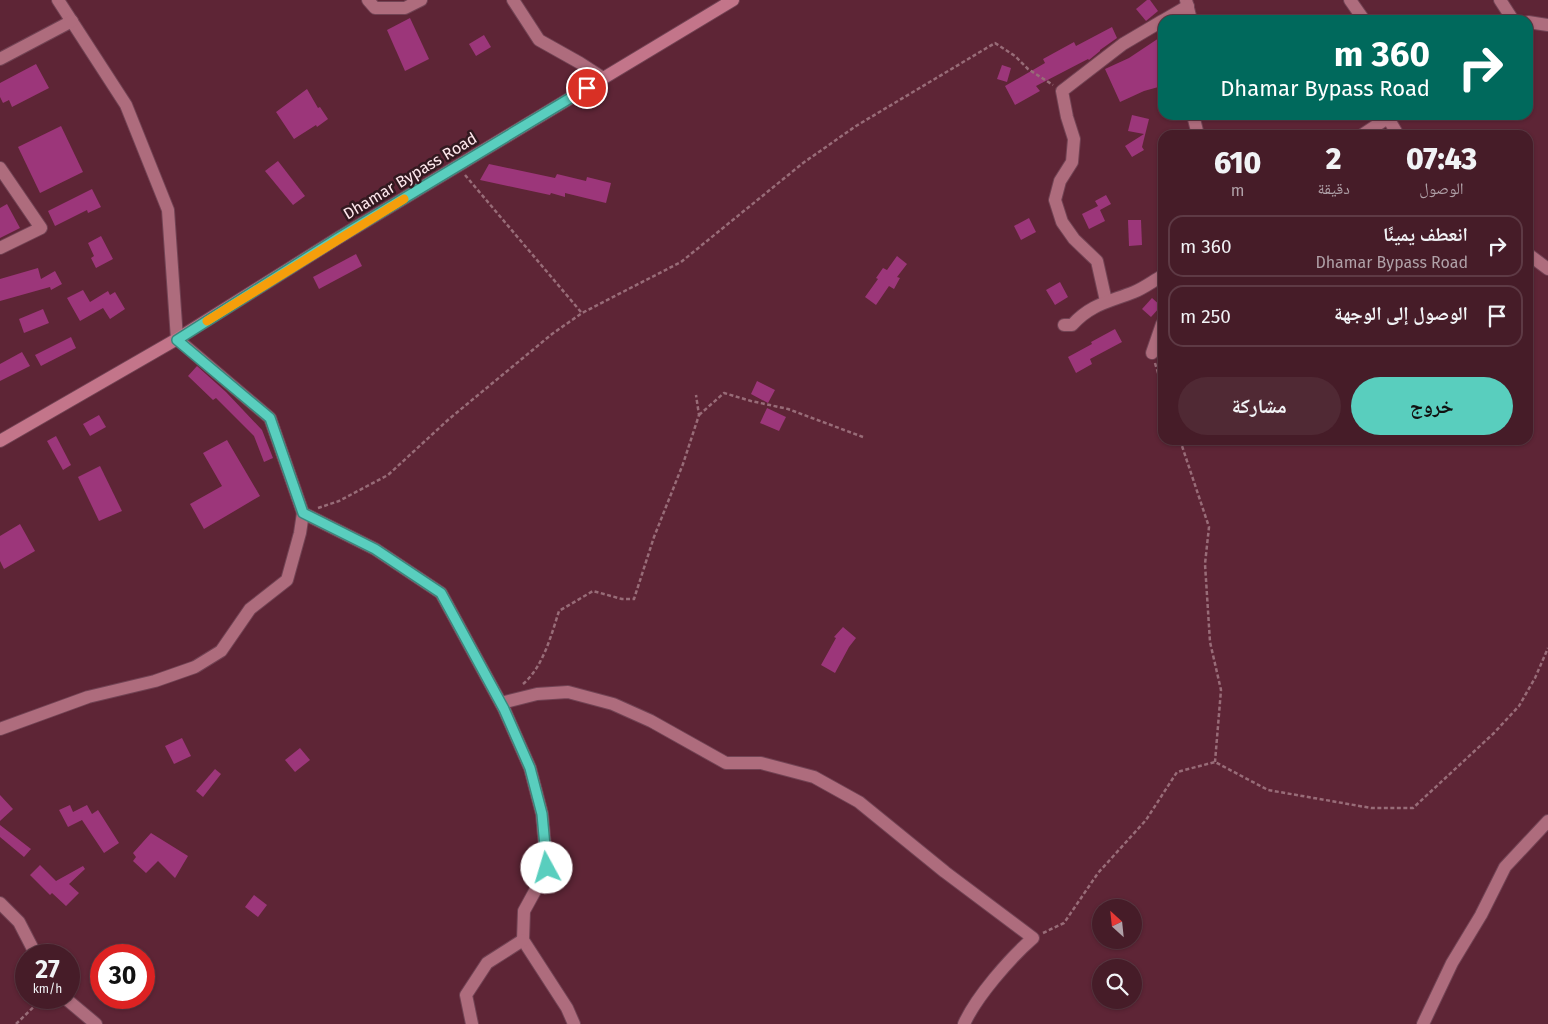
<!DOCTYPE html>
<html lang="ar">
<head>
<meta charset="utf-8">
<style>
  body { margin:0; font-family:"Fira Sans","Noto Naskh Arabic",sans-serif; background:#502934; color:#f1f3f6; direction:rtl; height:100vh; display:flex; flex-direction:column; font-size:19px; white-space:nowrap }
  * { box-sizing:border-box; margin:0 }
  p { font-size:16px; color:#b0a1a8 }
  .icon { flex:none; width:28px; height:28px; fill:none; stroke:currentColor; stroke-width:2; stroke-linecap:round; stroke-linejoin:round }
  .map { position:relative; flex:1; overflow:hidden; direction:ltr }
  .panel { position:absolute; left:1158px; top:130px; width:375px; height:315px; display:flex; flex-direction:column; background:#461c28; border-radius:15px; box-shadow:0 1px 4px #0004,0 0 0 1px #5e3a45; direction:rtl }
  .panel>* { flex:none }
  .guide { position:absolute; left:1158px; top:15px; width:375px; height:105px; border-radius:15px; box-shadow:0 1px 4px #0004,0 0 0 1px #5e3a45; direction:rtl; background:#00695c; color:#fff; overflow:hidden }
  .needle { width:32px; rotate:333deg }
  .controls { position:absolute; left:1092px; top:899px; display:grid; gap:10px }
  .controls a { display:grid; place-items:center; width:50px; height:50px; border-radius:50%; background:#461c28; box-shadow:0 1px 4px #0004,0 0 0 1px #5e3a45; font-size:25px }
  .speed { position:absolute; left:15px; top:944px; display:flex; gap:10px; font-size:25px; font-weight:700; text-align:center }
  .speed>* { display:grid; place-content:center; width:65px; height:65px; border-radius:50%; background:#461c28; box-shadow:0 1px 4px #0004,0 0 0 1px #5e3a45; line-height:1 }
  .speed small { font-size:12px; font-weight:400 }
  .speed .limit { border:8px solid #d22; background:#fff; color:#111 }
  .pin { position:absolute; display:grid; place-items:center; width:42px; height:42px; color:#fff; margin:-21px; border:2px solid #fff; border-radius:50%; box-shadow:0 1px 5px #0007 }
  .me { position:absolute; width:55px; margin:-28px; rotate:354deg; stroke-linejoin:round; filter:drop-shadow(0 0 4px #0008) }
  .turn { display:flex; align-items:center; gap:18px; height:105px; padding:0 20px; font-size:22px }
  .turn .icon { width:65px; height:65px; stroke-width:2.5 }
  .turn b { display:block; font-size:35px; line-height:42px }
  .eta { display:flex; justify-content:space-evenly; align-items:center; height:85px; text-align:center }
  .eta b { font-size:30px; font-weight:800; line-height:35px }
  .action { display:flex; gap:10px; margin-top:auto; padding:10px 20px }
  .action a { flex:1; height:58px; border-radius:30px; background:#59cebe; color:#111; font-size:20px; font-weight:800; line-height:58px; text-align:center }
  .action a+a { background:#502934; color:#f1f3f6 }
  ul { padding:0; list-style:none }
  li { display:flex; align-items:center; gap:15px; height:62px; margin:0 10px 8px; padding:0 10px; border:2px solid #5e3a45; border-radius:15px }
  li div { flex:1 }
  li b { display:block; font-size:19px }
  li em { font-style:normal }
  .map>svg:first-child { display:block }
  .building { fill:#9c367a }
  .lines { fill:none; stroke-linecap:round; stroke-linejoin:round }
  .minor-casing { stroke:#724354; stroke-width:14 }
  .secondary-casing { stroke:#724354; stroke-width:14 }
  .path { stroke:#986c78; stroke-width:2.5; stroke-dasharray:4 2.5; stroke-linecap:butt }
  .minor { stroke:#ae6c7d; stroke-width:12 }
  .secondary { stroke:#c3758a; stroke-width:12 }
  .route-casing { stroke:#3a867c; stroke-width:12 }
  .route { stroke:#59cebe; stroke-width:9 }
  .slow { stroke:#f59e0b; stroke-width:9 }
  .labels { text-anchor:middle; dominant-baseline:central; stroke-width:5; stroke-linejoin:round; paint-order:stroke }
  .street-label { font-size:16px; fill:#ffe8ed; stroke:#331920 }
</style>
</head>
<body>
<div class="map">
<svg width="1548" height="1024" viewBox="0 0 1548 1024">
  <rect width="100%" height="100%" fill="#5e2536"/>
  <g class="building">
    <path d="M 1147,0 L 1150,0 L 1158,11 L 1146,21 L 1136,9 Z"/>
    <path d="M 410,18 L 429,59 L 405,71 L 387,30 Z"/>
    <path d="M 1112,27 L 1117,38 L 1100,50 L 1100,51 L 1089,60 L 1088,59 L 1036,86 L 1040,91 L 1015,105 L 1005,86 L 1045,63 L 1043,59 L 1074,42 L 1076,46 Z"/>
    <path d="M 484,35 L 491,47 L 476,56 L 469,44 Z"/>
    <path d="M 1162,36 L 1162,86 L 1144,91 L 1120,102 L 1105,69 L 1129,58 Z"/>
    <path d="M 36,64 L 49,88 L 12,107 L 9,100 L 3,103 L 0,97 L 0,83 Z"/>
    <path d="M 1002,65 L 1011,68 L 1007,82 L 997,79 Z"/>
    <path d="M 307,89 L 318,108 L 320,107 L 328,119 L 317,127 L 316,125 L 294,139 L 276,112 Z"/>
    <path d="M 1132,115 L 1149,119 L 1142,147 L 1144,150 L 1132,157 L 1125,146 L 1144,134 L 1128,131 Z"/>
    <path d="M 61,126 L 83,172 L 40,193 L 18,147 Z"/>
    <path d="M 278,161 L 305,196 L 293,205 L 265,171 Z"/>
    <path d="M 489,164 L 555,178 L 557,174 L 586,181 L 587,177 L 611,183 L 606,203 L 565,193 L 565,197 L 551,193 L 550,195 L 480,180 Z"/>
    <path d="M 92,189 L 101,207 L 88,213 L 87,210 L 55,226 L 48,211 Z"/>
    <path d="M 1106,195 L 1111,204 L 1100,210 L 1105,221 L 1089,229 L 1082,214 L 1098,206 L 1095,201 Z"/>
    <path d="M 7,204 L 20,228 L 0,238 L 0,208 Z"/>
    <path d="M 1029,218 L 1036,232 L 1021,240 L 1014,226 Z"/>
    <path d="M 1128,220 L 1141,220 L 1142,245 L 1129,246 Z"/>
    <path d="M 101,236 L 113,259 L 96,268 L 91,258 L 94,256 L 88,243 Z"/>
    <path d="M 356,254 L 362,266 L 319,289 L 313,277 Z"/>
    <path d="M 897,256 L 907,264 L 897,277 L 900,278 L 894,289 L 889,286 L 876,305 L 865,297 L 878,279 L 876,278 L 883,268 L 887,270 Z"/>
    <path d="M 38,268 L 41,279 L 55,271 L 62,284 L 51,290 L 50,287 L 0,301 L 0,279 Z"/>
    <path d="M 1060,282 L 1068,297 L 1055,305 L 1046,290 Z"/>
    <path d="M 83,290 L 90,302 L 108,291 L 110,295 L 115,292 L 125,309 L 110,319 L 103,308 L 80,321 L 67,298 Z"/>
    <path d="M 1152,298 L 1161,306 L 1151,317 L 1142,309 Z"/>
    <path d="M 43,309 L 49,323 L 24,333 L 19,319 Z"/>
    <path d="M 1115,329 L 1122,342 L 1090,359 L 1092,364 L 1076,373 L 1068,357 L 1092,344 L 1091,342 Z"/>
    <path d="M 71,337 L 76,348 L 41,366 L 35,355 Z"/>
    <path d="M 22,352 L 30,366 L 0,381 L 0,364 Z"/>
    <path d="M 197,366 L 226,392 L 262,430 L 273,458 L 264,462 L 254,436 L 216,398 L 213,400 L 188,376 Z"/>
    <path d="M 757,381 L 775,390 L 768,403 L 751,394 Z"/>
    <path d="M 767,408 L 786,417 L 779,431 L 760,423 Z"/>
    <path d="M 99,415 L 106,427 L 90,436 L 83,424 Z"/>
    <path d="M 56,436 L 71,465 L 63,470 L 47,441 Z"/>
    <path d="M 227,440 L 260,496 L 204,529 L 190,504 L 222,486 L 203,453 Z"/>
    <path d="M 100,466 L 122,511 L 99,521 L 78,477 Z"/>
    <path d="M 20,524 L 35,551 L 4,569 L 0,561 L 0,536 Z"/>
    <path d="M 843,627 L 856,638 L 849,647 L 835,673 L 821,665 L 836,638 L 834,637 Z"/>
    <path d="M 182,738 L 191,756 L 174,764 L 165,746 Z"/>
    <path d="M 300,748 L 310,760 L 295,772 L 285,760 Z"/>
    <path d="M 215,769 L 221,774 L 203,797 L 196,791 Z"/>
    <path d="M 0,795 L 13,809 L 0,821 Z"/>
    <path d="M 70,805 L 73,812 L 87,805 L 92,814 L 98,810 L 119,843 L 104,853 L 82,820 L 68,827 L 59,810 Z"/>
    <path d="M 0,825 L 31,849 L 24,857 L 0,837 Z"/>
    <path d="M 151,833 L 188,856 L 175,878 L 158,861 L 146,873 L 133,861 L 136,857 L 133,853 Z"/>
    <path d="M 40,865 L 56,881 L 83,866 L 85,869 L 69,884 L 79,893 L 66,906 L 52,893 L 50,895 L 30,875 Z"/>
    <path d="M 254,895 L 267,905 L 258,917 L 245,907 Z"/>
  </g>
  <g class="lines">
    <g class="minor-casing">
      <g id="minor">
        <path d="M 58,0 L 126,105 L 168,210 L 177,339 L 270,418 L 303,513 L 375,549 L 441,593 L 504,709 L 530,768 L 542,814 L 547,869 L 524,911 L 523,940 L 567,1008 L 574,1024"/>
        <path d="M 368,0 L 375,8 L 405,8 L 421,0"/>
        <path d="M 513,0 L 539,40 L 580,63 L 603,78"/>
        <path d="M 1186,0 L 1191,20"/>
        <path d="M 1350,0 L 1364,20"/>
        <path d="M 1500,0 L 1513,20"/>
        <path d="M 1164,20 L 1188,6"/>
        <path d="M 1528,22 L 1548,25"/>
        <path d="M 0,59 L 72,21"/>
        <path d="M 1193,115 L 1198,135"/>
        <path d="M 1380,115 L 1388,118 L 1398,135"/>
        <path d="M 1362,135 L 1392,115"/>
        <path d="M 0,168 L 41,228 L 0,248"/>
        <path d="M 1528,254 L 1548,269"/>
        <path d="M 1106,301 L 1097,261 L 1074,239 L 1062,222 L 1055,200 L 1060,181 L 1072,162 L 1074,139 L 1067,117 L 1062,91 L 1123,44 L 1162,21"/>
        <path d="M 1064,325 L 1072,325 C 1091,304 1109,302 1134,292 C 1144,288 1153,281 1162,276"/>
        <path d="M 1152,353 L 1162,324"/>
        <path d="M 501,703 L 537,694 L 568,692 L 613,704 L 651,721 L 726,763 L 761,763 L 814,777 L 859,802 L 945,872 L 1033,938 C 1010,958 976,997 964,1024"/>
        <path d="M 0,729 L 88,697 L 155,681 L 195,667 L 221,651 L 250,609 L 287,580 L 300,533 L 303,513"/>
        <path d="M 0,903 L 19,922 L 36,955"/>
        <path d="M 65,998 L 96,1024"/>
        <path d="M 472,1024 L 466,995 L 487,963 L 523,940"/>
        <path d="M 1423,1024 L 1452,963 L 1481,915 L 1505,867 L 1548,821"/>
      </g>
    </g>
    <g class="secondary-casing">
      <path id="secondary" d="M 0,441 L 177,339 L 338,238 L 733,0"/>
    </g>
    <g class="path">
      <path d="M 465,175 L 581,312"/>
      <path d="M 1155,363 L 1162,386"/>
      <path d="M 699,415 L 724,393 L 751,401 L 788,409 L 863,437"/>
      <path d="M 1180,440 L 1209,527 L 1205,564 L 1210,642 L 1221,690 L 1215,762"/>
      <path d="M 318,508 L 339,501 L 388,475 L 449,419 L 552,334 L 582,313 L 681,262 L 803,163 L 856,126 L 995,43 L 1015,56 L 1028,69 L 1053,85"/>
      <path d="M 523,684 C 543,667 551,636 559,611 L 593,591 L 622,599 L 634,599 L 654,537 L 683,464 L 699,415 L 696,395"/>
      <path d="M 1043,933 L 1064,923 L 1098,873 L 1146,820 L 1177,772 L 1215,762 L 1268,790 L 1371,808 L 1413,808 L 1494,733 L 1519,706 L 1535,678 L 1548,648"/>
      <path d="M 16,1024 L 43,998"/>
    </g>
    <use href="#minor" class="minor"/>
    <use href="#secondary" class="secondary"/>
  </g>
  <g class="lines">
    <g class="route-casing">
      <path id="route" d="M 547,868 L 542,814 L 530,768 L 504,709 L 441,593 L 375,549 L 303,513 L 270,418 L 177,340 L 338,238 L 587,88"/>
    </g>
    <use href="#route" class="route"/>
    <path class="slow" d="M 207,321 L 404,199"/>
  </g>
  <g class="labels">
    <g class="street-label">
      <text transform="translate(410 176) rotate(-31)">Dhamar Bypass Road</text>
    </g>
  </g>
</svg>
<div class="controls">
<a><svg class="needle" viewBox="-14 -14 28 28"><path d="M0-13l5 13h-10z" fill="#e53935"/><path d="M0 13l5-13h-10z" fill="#b0a1a8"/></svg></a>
<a><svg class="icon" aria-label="search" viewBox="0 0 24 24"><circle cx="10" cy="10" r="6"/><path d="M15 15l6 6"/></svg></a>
</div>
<div class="speed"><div>27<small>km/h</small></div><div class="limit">30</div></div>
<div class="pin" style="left:587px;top:88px;background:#d93025"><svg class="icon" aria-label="arrive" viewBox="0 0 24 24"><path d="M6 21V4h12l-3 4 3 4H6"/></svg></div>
<svg class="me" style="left:547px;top:868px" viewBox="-20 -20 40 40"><circle r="19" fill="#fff"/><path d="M0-13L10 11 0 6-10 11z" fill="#59cebe"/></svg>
<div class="guide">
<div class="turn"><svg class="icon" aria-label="right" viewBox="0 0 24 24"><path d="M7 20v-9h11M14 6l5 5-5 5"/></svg><div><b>360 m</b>Dhamar Bypass Road</div></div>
</div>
<section class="panel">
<div class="eta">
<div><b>07:43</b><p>الوصول</p></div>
<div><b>2</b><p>دقيقة</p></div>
<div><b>610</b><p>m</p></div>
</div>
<ul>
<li><svg class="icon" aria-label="right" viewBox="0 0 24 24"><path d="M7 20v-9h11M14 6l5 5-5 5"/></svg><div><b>انعطف يمينًا</b><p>Dhamar Bypass Road</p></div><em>360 m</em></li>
<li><svg class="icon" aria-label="arrive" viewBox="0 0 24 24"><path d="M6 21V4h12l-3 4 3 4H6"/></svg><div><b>الوصول إلى الوجهة</b></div><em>250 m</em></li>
</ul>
<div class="action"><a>خروج</a><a>مشاركة</a></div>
</section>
</div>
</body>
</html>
